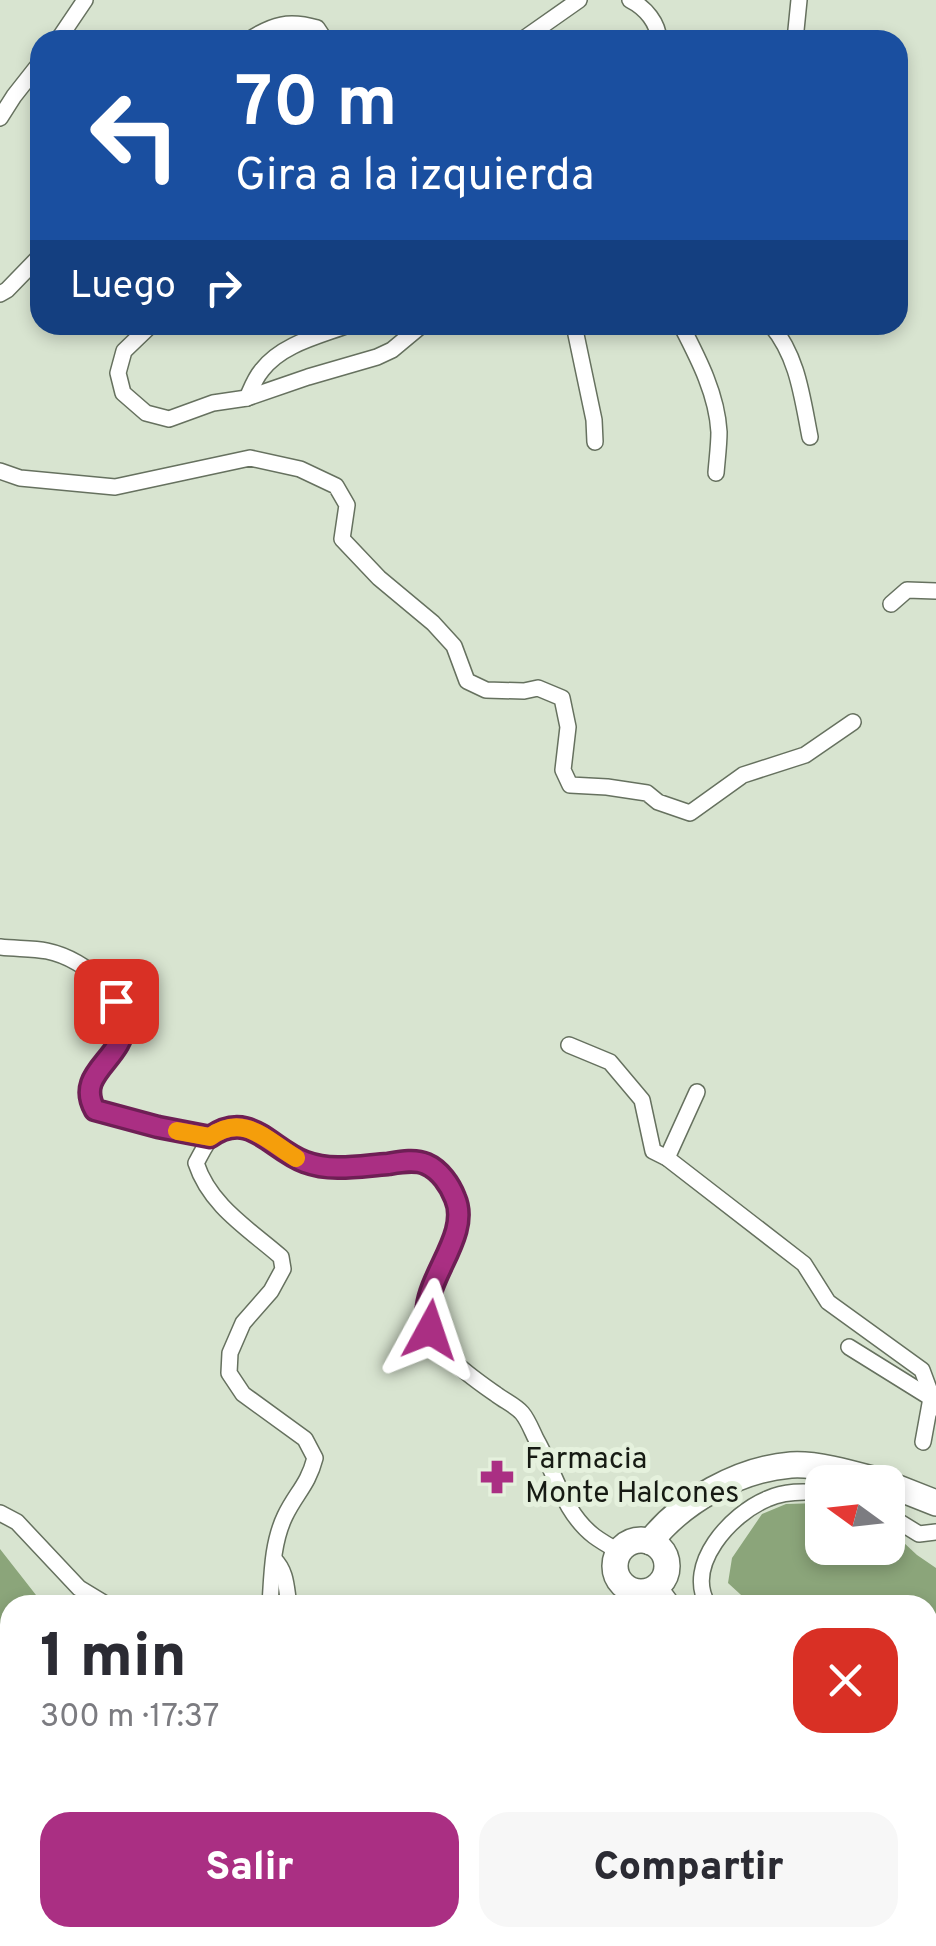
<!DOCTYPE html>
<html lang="es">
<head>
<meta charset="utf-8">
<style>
  body { margin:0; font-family:Overpass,sans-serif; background:#f7f7f7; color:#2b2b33; height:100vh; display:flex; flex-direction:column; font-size:38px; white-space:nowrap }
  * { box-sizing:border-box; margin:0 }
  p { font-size:32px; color:#7c7c81 }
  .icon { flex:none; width:55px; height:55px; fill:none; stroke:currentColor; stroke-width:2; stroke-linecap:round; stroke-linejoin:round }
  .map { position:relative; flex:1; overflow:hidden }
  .sheet { position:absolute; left:0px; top:1595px; width:938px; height:352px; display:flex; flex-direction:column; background:#fff; border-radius:30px 30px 0 0; box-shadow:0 5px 15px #0003 }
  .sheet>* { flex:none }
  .banner { position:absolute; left:30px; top:30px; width:878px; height:305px; border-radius:30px; box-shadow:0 5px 15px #0003; background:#1a4fa0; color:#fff; overflow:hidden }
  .needle { width:65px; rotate:285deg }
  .buttons { position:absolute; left:805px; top:1465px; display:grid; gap:20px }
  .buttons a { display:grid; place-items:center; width:100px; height:100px; border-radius:20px; background:#fff; box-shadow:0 5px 15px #0003; font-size:50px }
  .pin { position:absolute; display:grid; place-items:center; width:85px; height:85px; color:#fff; margin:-42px; border-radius:20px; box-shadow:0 5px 15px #0006 }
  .me { position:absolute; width:110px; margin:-55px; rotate:5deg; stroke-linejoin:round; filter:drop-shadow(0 0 8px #0008) }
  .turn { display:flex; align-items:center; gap:35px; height:210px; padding:0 40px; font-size:45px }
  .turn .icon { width:130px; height:130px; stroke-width:2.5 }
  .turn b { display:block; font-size:70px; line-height:85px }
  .then { display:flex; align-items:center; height:95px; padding:0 40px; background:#0003; gap:20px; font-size:38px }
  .round { display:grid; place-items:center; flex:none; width:105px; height:105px; border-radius:30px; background:#f7f7f7 }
  .headline { display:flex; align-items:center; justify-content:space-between; height:170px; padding:0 40px }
  h1 { font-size:60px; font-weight:800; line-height:75px }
  .button { display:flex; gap:20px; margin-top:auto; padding:20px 40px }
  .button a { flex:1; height:115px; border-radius:30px; background:#aa2f83; color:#fff; font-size:40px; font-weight:800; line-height:115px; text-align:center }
  .button a+a { background:#f7f7f7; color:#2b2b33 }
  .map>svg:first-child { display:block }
  .forest { fill:#8ba57a }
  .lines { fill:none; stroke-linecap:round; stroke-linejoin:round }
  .minor-casing { stroke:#66715f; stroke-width:18 }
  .primary-casing { stroke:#66715f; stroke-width:28 }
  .minor { stroke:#fff; stroke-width:15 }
  .primary { stroke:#fff; stroke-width:25 }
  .route-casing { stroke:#6e1f55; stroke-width:25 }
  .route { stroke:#aa2f83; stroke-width:18 }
  .slow { stroke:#f59e0b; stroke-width:18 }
  .labels { text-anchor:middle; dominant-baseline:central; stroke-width:10; stroke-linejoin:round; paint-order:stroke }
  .poi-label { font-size:30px; fill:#161a13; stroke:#e5f1dd; text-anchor:start }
</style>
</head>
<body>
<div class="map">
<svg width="936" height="1946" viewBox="0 0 936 1946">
  <rect width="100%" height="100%" fill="#d8e4d0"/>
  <g class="forest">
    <path d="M 819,1503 L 822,1504 L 822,1548 L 888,1548 L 888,1528 L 917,1555 L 936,1568 L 936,1776 L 928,1774 L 928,1605 L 752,1605 L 728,1583 L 732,1558 L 762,1514 L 786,1504 Z"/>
    <path d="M 0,1549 L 36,1595 L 55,1605 L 10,1605 L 10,1694 L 0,1688 Z"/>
  </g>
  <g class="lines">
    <g class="minor-casing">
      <g id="minor">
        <path d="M 630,0 C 646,8 658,23 659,40"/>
        <path d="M 58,40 L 85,0"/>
        <path d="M 249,40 C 273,24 289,20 317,28 L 325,40"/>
        <path d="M 522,40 L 579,0"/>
        <path d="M 795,40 L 799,0"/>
        <path d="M 0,118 L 14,96 L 40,63"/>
        <path d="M 0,294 L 7,290 L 40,256"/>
        <path d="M 151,325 L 124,351 L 118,373 L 123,393 L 146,413 L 169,419 L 213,403 L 247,398 L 308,377 L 377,357 L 392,350 L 422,325"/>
        <path d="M 574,325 L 594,420 L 595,442"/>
        <path d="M 681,325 C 698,358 717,394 719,432 C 719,445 717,460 716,473"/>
        <path d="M 771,325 C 798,357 802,397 810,437"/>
        <path d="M 247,398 C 251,389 255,378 262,370 C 282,344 319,336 348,325"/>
        <path d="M 0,471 L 20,478 L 115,487 L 250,458 L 300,469 L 336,486 L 347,505 L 342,539 L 379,578 L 433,623 L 454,646 L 467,681 L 486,690 L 524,691 L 538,688 L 562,698 L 568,727 L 563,770 L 570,785 L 607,787 L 647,793 L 658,802 L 690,813 L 743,775 L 805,755 L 853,722"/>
        <path d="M 891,604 L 907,590 L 936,591"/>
        <path d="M 0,947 C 15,949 32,948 47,951 C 86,959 136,1000 119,1043 C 109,1069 76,1077 95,1110 L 158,1127 L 210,1137"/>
        <path d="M 569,1045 L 610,1062 L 642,1100 L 653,1151 L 667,1158 L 804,1264 L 828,1302 L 922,1370 L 936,1408"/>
        <path d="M 667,1158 L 697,1092"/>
        <path d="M 849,1347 L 931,1398"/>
        <path d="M 923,1442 L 931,1398"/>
        <path d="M 0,1513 L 17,1522 L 79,1588 L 107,1605"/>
        <path d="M 888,1515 L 919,1534 L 936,1532"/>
        <path d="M 274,1559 C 287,1572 286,1588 289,1605"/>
        <path d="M 659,1586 L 673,1605"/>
        <path d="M 270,1605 C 272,1575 272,1543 285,1516 C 296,1493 308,1485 315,1458 L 305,1439 L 243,1394 L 229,1373 L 230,1353 L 243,1323 L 271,1291 L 283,1269 L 281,1257 C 249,1229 210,1206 196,1163 C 206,1145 213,1125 238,1127 C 260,1128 274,1145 291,1155 C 303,1163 319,1167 334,1168 C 371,1170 422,1145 447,1183 C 473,1221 444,1252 432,1289 C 430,1296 427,1304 427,1311 C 427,1348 470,1376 497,1395 C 505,1401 516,1406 522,1413 C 528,1420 532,1431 536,1439 C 555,1472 563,1512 594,1536 C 602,1542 611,1547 620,1552"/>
        <path d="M 708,1605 C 684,1565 731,1514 767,1499 C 785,1491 803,1491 822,1493"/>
        <path d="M 757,1938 L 768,1946"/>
      </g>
    </g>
    <g class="primary-casing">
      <g id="primary">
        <path d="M 888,1484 L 936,1503"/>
        <circle cx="641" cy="1566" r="26"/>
        <path d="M 650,1542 C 682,1501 739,1469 791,1465 C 818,1463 857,1475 883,1482"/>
        <path d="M 0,1713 L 10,1720"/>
        <path d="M 242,1938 L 249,1946"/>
        <path d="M 499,1946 L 510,1938"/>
      </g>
    </g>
    <use href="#minor" class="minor"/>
    <use href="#primary" class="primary"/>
  </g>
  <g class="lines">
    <g class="route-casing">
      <path id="route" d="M 116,1001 C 119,1008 124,1017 124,1024 C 123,1060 74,1073 95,1110 L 158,1127 L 210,1137 C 250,1109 270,1149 305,1162 C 332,1172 360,1166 388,1164 C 400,1162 415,1159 426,1164 C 440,1170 450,1185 455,1198 C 470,1232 431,1272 427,1307 C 426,1314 429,1323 430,1330"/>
    </g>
    <use href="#route" class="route"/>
    <path class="slow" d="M 177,1131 L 210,1137 C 244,1112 267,1141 296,1158"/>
  </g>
  <defs>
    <g id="pharmacy-bare" transform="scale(2.7)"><path d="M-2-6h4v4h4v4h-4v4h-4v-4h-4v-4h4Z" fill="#aa2f83" stroke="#e5f1dd" stroke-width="2.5" paint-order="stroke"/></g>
  </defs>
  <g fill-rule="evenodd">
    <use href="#pharmacy-bare" x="497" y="1477"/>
  </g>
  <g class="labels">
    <g class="poi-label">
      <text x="525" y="1460">Farmacia<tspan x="525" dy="34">Monte Halcones</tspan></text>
    </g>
  </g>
</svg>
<div class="buttons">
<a><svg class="needle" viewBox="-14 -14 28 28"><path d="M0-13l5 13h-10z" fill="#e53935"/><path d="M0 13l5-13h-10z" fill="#7c7c81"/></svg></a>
</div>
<div class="pin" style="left:116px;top:1001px;background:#d93025"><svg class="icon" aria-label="arrive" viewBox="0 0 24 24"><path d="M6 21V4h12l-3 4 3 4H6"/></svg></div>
<svg class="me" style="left:430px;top:1330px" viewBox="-20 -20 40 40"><path d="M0-17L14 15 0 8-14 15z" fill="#aa2f83" stroke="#fff" stroke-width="4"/></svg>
<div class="banner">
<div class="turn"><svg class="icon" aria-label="left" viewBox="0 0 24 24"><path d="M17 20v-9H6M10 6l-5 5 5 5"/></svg><div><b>70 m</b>Gira a la izquierda</div></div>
<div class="then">Luego<svg class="icon" aria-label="right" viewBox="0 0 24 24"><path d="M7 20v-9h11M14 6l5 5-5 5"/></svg></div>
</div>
<section class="sheet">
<div class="headline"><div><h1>1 min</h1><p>300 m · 17:37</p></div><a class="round" style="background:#d93025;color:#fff"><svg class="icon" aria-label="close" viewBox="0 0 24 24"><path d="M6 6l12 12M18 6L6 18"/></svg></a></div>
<div class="button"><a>Salir</a><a>Compartir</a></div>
</section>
</div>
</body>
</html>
